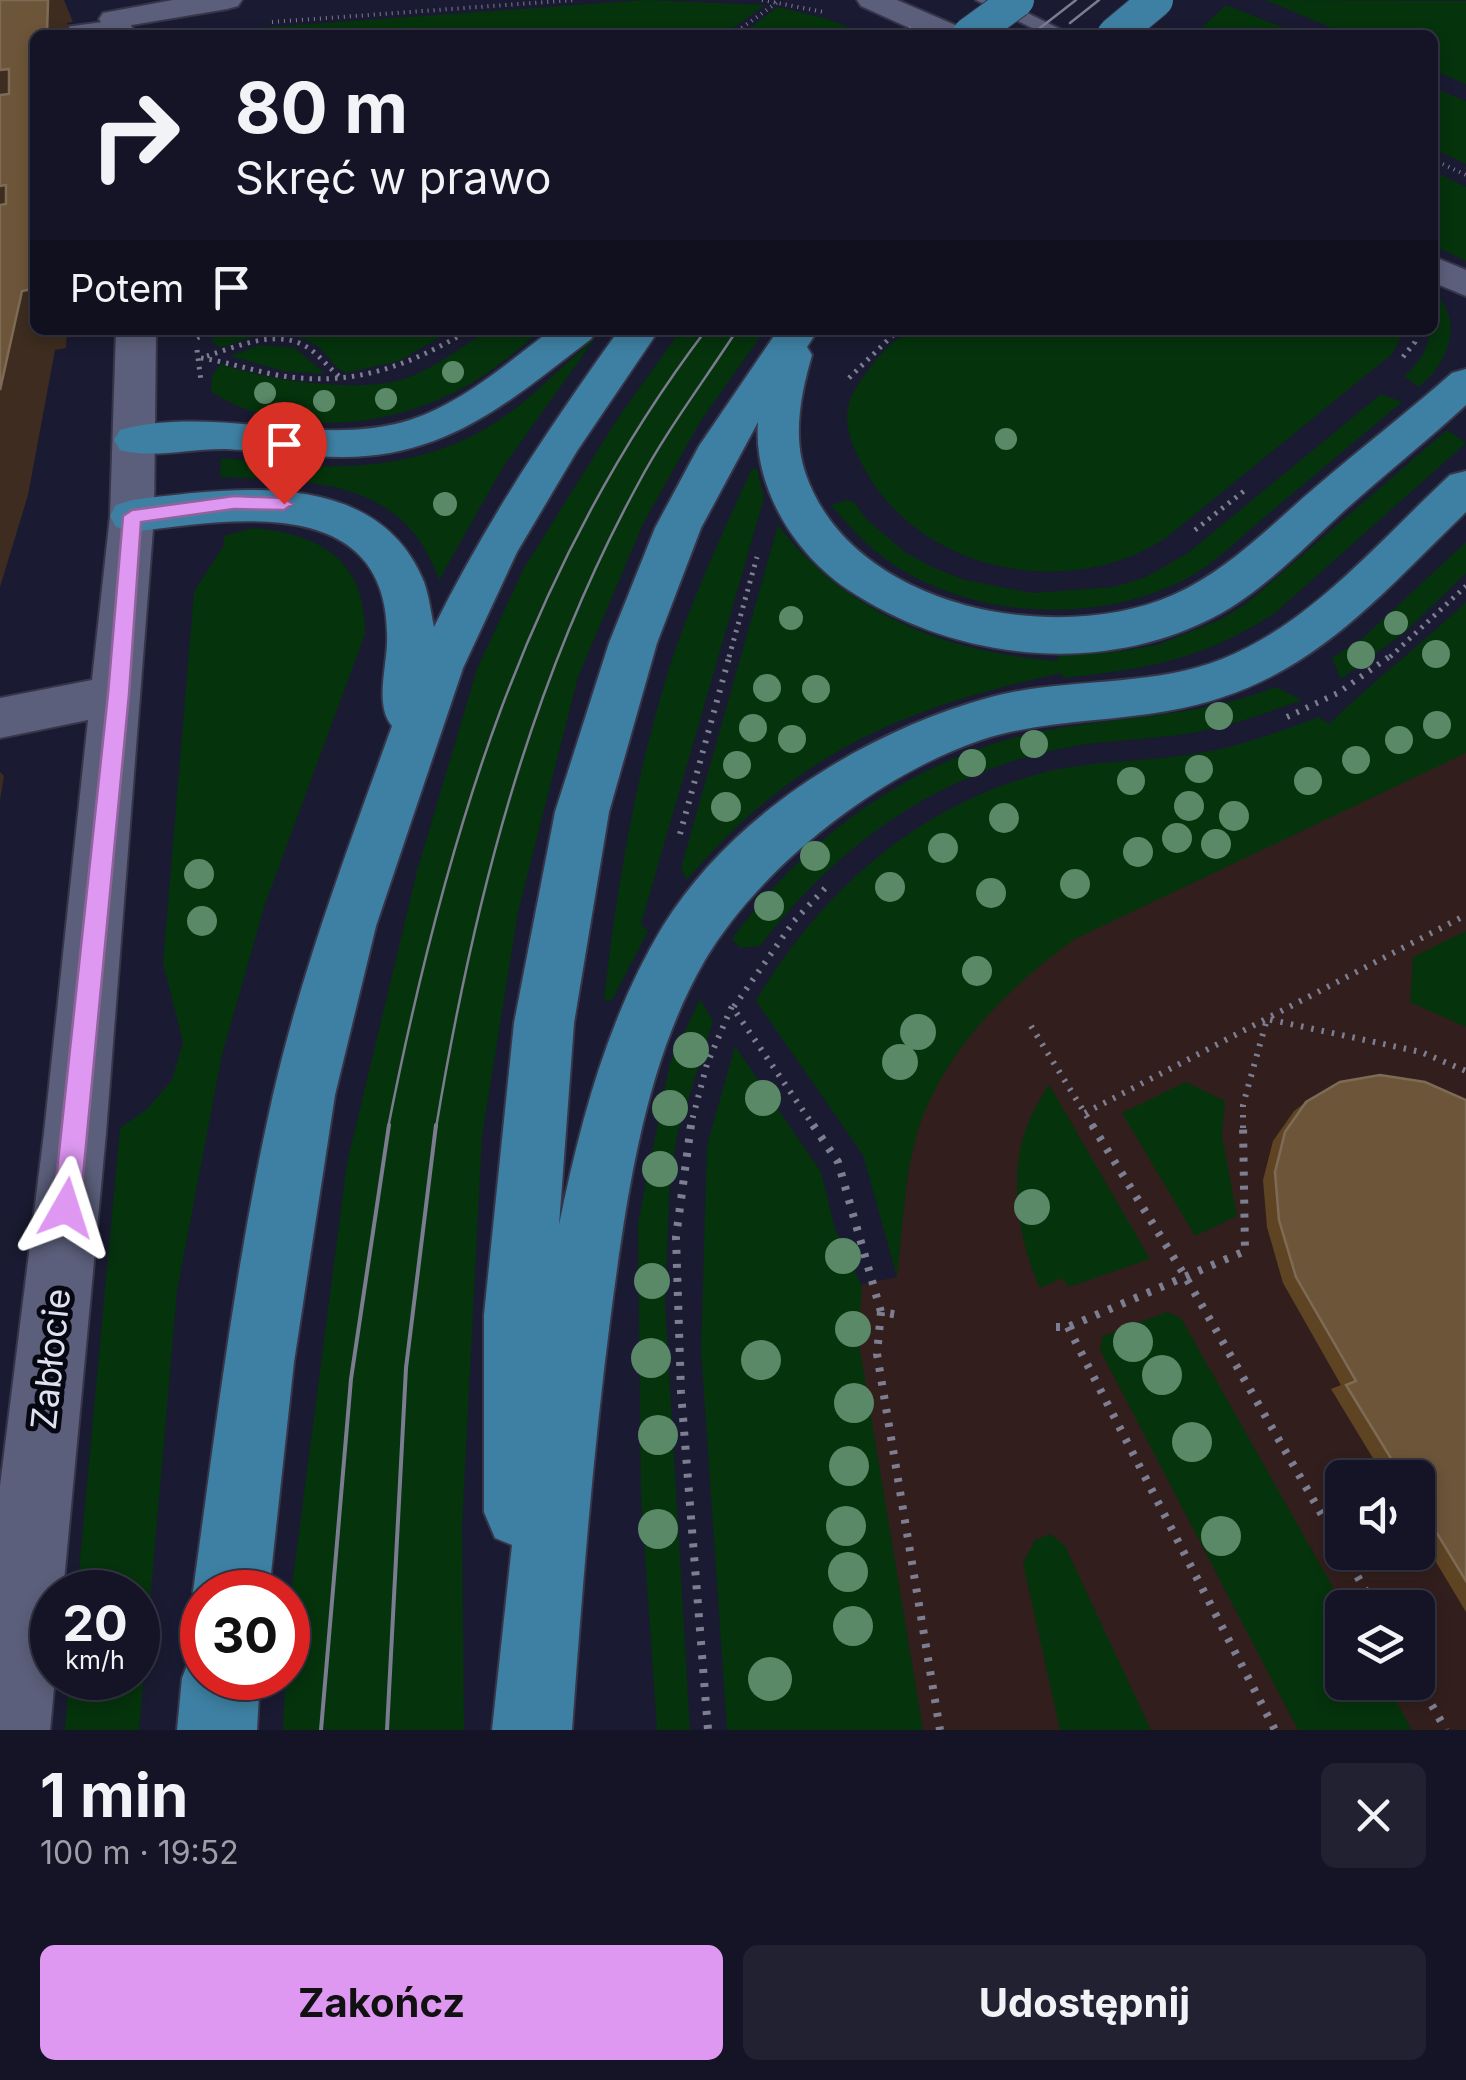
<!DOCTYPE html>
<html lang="pl">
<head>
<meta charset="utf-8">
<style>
  body { margin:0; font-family:Inter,sans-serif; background:#212132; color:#f1f3f6; height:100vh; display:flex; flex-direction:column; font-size:38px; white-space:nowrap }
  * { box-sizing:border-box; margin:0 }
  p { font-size:32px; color:#9d9ea7 }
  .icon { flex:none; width:55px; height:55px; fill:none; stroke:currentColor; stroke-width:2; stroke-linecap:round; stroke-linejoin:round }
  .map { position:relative; height:1730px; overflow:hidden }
  .sheet { display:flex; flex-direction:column; background:#141426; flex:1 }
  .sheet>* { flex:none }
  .hud { position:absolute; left:30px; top:30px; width:1408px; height:305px; border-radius:15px; box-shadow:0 5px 15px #0003,0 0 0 2px #333343; background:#141426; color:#f1f3f6; overflow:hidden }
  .controls { position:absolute; left:1325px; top:1460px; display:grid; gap:20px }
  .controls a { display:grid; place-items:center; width:110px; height:110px; border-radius:15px; background:#141426; box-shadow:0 5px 15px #0003,0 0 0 2px #333343; font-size:50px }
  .speed { position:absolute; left:30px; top:1570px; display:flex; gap:20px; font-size:50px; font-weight:700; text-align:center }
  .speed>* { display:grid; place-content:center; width:130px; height:130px; border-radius:50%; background:#141426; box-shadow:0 5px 15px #0003,0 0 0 2px #333343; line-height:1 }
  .speed small { font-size:25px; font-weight:400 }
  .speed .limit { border:15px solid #d22; background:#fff; color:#111 }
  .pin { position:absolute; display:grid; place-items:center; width:85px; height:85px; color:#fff; margin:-102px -42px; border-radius:50% 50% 50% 0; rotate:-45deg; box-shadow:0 0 10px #0007 }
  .pin .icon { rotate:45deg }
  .me { position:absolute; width:110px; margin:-55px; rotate:6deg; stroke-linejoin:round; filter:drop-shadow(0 0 8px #0008) }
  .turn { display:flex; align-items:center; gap:35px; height:210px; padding:0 40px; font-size:45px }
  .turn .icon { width:130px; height:130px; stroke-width:2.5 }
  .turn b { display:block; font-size:70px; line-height:85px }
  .then { display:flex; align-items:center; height:95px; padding:0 40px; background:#0003; gap:20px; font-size:38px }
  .round { display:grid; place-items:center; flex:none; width:105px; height:105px; border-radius:15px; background:#212132 }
  .head { display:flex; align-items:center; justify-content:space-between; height:170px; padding:0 40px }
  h1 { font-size:60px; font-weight:700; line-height:75px }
  .cta { display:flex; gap:20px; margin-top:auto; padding:20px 40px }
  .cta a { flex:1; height:115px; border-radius:15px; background:#de98f2; color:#111; font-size:40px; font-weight:700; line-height:115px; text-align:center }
  .cta a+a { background:#212132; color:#f1f3f6 }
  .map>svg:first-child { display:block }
  .education { fill:#321f1d; fill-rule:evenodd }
  .green { fill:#05330c }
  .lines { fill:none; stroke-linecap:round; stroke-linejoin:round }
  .service-casing { stroke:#363549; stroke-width:4 }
  .minor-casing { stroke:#363549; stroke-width:4 }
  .tertiary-casing { stroke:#363549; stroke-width:4 }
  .primary-casing { stroke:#363549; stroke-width:4 }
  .path-far3 { stroke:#7d7e92; stroke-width:4; stroke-dasharray:1 5; stroke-linecap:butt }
  .path-far2 { stroke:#7d7e92; stroke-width:5; stroke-dasharray:2.5 6; stroke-linecap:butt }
  .path-far1 { stroke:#7d7e92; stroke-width:6; stroke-dasharray:2.5 8; stroke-linecap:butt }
  .path { stroke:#7d7e92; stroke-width:8; stroke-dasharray:4 10; stroke-linecap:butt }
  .service { fill:#5c5f7b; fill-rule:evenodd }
  .minor { fill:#5c5f7b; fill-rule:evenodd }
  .tertiary { fill:#5c5f7b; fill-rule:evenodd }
  .primary { fill:#3e80a3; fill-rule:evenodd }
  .tram-far1 { stroke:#7b7c90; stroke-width:2.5 }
  .tram { stroke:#7b7c90; stroke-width:4 }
  .primary-bridge-casing { stroke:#363549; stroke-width:36; stroke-linecap:butt }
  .path-bridge { stroke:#7d7e92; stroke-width:4; stroke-dasharray:1 5; stroke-linecap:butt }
  .primary-bridge { stroke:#3e80a3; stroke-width:34 }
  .tree { fill:#5a8967 }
  .wall { fill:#5e4423 }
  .shaded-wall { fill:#3d2c1f }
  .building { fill:#6c5539; stroke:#7e6b56; stroke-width:2.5 }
  .route { fill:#de98f2; stroke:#90639d; stroke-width:2.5 }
  .labels { text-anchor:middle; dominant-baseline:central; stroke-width:10; stroke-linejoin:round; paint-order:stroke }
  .street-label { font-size:35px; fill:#dfe1f1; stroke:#060711 }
</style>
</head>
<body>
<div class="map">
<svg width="1466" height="1730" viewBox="0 0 1466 1730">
  <rect width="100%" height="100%" fill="#1a1b32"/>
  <path class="education" d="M 1466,656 L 1466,1730 L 819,1730 L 812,1295 L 897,1277 L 829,1013 ZM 1342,1478 L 1418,1478 L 1418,1552 L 1342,1552 ZM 1342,1608 L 1418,1608 L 1418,1682 L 1342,1682 Z"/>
  <g class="green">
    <path d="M 646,0 L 765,5 L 723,35 L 224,35 L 257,28 Z"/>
    <path d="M 1265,0 L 1466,1 L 1466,84 L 1433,70 L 1432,35 L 1349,35 Z"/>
    <path d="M 1226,5 L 1302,35 L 1194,35 Z"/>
    <path d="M 777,7 L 828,19 L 868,35 L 741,35 Z"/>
    <path d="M 1433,88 L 1466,101 L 1466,164 L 1433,148 Z"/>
    <path d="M 1433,171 L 1466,187 L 1466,261 L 1433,245 Z"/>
    <path d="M 1433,292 C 1466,321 1448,363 1419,387 L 1404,376 C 1433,353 1432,327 1433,292 Z"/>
    <path d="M 229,330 L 452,330 L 399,361 L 345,373 C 333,366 327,353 316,345 C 287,326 250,336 221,348 L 210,339 Z"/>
    <path d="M 488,330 L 542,330 C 518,349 495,370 468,385 C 392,428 287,440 211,392 L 212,376 L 221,364 C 268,381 360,394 407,378 C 436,367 462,347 488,330 Z"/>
    <path d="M 681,330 L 765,330 L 700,422 L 643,524 L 578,677 L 518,912 L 482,1136 L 462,1527 L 464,1730 L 283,1730 L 288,1617 L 347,1163 L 417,871 L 477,669 L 524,568 L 618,418 Z"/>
    <path d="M 916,330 L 1404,330 L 1392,354 L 1167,537 C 1069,603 918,572 863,466 C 852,446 842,423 850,400 C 854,387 884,347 896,340 C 903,335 909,336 916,330 Z"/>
    <path d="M 596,337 L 503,467 L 439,580 C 404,478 312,481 220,477 L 221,458 C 319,470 417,477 502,418 C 536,395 565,363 596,337 Z"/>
    <path d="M 260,345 L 295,348 L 325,374 L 284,371 L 230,356 Z"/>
    <path d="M 1381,394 L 1402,402 C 1357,440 1312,477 1267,515 C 1244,534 1222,557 1196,573 C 1104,628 964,621 879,554 C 861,540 846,522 831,505 L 847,500 L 854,502 L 866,519 L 905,552 L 934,568 L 965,580 L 1033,593 L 1114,587 L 1146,577 L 1188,553 Z"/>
    <path d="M 1447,430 L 1466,443 L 1275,613 C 1202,660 1149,668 1064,678 L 1061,673 C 902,708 795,753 687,880 L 681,868 L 778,525 C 847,615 947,652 1057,661 L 1059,655 L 1122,651 L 1157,645 L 1222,619 L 1247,603 Z"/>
    <path d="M 752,468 L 757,469 L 764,498 L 641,924 L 648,931 L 612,1000 L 604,1001 C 616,891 635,778 668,672 C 690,602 722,535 752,468 Z"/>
    <path d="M 253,528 C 321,534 366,561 365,634 L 265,904 L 222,1055 L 177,1291 L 139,1730 L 65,1730 L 69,1678 L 138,1678 L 138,1592 L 77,1592 L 120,1128 L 146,1110 L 172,1080 L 183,1042 L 163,963 L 194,592 L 224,545 L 224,536 Z"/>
    <path d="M 1466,542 L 1466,573 L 1405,632 L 1341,679 L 1332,658 L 1363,638 Z"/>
    <path d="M 1466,602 L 1466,753 L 1075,939 C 1015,982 954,1041 925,1111 C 904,1161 904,1223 897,1277 L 863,1155 L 756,1001 C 820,893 914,808 1038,774 C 1084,761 1134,762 1181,756 C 1229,750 1274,734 1319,717 L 1329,724 C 1373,681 1422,644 1466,602 Z"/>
    <path d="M 1276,687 L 1302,700 C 1264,714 1225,728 1185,734 C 1145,740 1104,740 1064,748 C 938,773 837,845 760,946 L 740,948 L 732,939 C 806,836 916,756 1043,731 C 1122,716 1200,717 1276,687 Z"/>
    <path d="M 1466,931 L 1466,1027 L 1410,1002 L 1413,957 Z"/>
    <path d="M 700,999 L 713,1021 L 678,1131 L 670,1178 L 665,1302 L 690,1730 L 657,1730 L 641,1497 L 638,1223 L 670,1063 Z"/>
    <path d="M 735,1046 L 821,1172 L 835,1229 L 862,1286 L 858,1337 L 923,1730 L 727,1730 L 701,1350 L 707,1145 Z"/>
    <path d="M 1186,1082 L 1225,1101 L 1222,1136 L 1237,1216 L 1195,1236 L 1122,1113 Z"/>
    <path d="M 1049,1084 L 1150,1259 L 1069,1287 L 1062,1278 L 1040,1288 C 1018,1240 1008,1177 1027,1126 C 1032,1111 1042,1097 1049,1084 Z"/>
    <path d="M 1167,1312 L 1181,1318 L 1344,1607 L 1342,1682 L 1386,1683 L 1412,1730 L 1298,1730 L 1100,1350 L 1103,1336 Z"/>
    <path d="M 1051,1534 L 1065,1546 L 1151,1730 L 1060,1730 L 1023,1563 L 1035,1540 Z"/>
  </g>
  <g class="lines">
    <g class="service-casing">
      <path id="service" d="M 976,0 L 1001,0 L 1072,35 L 1046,35 Z"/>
    </g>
    <g class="minor-casing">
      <g id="minor">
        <path d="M 118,20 L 129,22 L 133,29 L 129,35 L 54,35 L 58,28 Z"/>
        <path d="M 132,500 L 148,505 L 154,516 L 106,1133 L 63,1592 L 52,1592 L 55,1678 L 50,1730 L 0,1730 L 0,1486 L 44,1133 L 88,720 L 0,738 L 0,698 L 92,680 L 110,516 L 116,505 Z"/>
      </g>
    </g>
    <g class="tertiary-casing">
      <g id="tertiary">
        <path d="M 173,0 L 242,0 L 238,6 L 227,9 L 114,28 L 103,25 L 99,19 L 103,13 Z"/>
        <path d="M 857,0 L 897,0 L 962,28 L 966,35 L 925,35 L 861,6 Z"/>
        <path d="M 1432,256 L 1466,270 L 1466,296 L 1432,282 Z"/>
        <path d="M 116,330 L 156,330 L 154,516 L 148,527 L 132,532 L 116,527 L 110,516 Z"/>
      </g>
    </g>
    <g class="primary-casing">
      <g id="primary">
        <path d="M 551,330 L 597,330 L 591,339 C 512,399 448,458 341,457 C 303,457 265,451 226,449 C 192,448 153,459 120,450 L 114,440 L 120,430 C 215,404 319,449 410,420 C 464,402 506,364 551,330 Z"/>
        <path d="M 619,330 L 659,330 L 577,451 L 517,552 L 463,668 L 376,926 L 335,1095 L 294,1362 L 269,1592 L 202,1592 L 202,1615 L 193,1592 C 216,1426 236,1259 273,1095 C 302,969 348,848 392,726 C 375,706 386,670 387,644 C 393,491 233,519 132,532 L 116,527 L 110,516 L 116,505 L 132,500 C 232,488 377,466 424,582 C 429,596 431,613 434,627 C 486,522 550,426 619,330 Z"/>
        <path d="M 778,330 L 818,330 L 807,347 L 812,355 C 801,393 792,436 806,475 C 853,608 1055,647 1173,595 C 1229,570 1272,524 1318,485 C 1362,447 1408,412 1452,373 L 1466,369 L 1466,405 C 1427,441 1385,474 1345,510 C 1308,544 1273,581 1230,608 C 1112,679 958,663 847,589 C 794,553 753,487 758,422 L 701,528 L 657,643 L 609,812 L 574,1023 L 559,1225 C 580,1122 608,1017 663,926 C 732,814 866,731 991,697 C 1066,677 1150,688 1222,659 C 1311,624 1381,539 1450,475 L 1466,471 L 1466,512 C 1372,603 1304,688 1167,711 C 1106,722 1041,720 981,740 C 878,775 761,866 705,960 C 644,1065 627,1195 611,1313 C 593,1452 582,1591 572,1730 L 492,1730 L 512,1545 L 495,1538 L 484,1512 L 484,1315 L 514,1023 L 555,812 L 609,643 L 655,528 L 699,446 Z"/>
        <path d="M 202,1646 L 202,1678 L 260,1678 L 257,1730 L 177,1730 L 182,1678 L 193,1650 Z"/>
      </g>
    </g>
    <g class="path-far3">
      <path d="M 762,0 L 824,12"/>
      <path d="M 272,22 L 574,0"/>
      <path d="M 732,35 L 779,1"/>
      <path d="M 1432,159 L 1466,175"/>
    </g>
    <g class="path-far2">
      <path d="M 197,338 L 214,330"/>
      <path d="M 197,350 L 201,381"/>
      <path d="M 207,356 C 239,346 279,327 310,349 C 321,357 329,368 340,377"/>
      <path d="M 1403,357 L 1415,342 L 1418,330"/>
      <path d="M 201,358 C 227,362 251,370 277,375 C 350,388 407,367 469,330"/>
      <path d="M 849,378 L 898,330"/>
      <path d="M 1195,530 L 1244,491"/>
      <path d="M 729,657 L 757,557"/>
      <path d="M 1390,657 L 1466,586"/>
    </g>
    <g class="path-far1">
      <path d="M 1287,717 L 1338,693 L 1393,654"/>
      <path d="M 680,834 L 730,654"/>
      <path d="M 1031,1026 L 1094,1128"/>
      <path d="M 1085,1113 L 1466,915"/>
      <path d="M 690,1128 L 707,1064 L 732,1006"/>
      <path d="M 815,1128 L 733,1008 L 794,921 L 830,883"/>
      <path d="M 1243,1128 L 1243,1105 L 1267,1019 L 1421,1052 L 1466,1071"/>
    </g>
    <g class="path">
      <path d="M 691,1125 L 676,1237 L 681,1392 L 708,1730"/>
      <path d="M 813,1125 L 838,1162 L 881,1312 L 899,1315"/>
      <path d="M 1092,1125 L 1185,1276 L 1342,1550"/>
      <path d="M 881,1312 L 877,1354 L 940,1730"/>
      <path d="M 1056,1327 L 1068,1327 L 1245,1251 L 1243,1125"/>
      <path d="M 1068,1327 L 1275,1730"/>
      <path d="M 1344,1552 L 1375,1608"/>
      <path d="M 1418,1681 L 1446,1730"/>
    </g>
    <use href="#service" class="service"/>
    <use href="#minor" class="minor"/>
    <use href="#tertiary" class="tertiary"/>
    <use href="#primary" class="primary"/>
    <g class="tram-far1">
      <path d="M 1070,23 L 1099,0"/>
      <path d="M 1031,35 L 1076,0"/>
      <path d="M 388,1128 C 445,839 526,567 706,330"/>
      <path d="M 436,1128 C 473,905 529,684 638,484 C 666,431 704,381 737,330"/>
    </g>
    <g class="tram">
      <path d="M 321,1730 L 351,1379 L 389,1125"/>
      <path d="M 387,1730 L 406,1368 L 436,1125"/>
    </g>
    <g class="primary-bridge-casing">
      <g id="primary-bridge">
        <path d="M 969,35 L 1017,0"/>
        <path d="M 1114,35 L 1156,0"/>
      </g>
    </g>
    <path class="path-bridge" d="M 900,35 L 913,26"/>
    <use href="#primary-bridge" class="primary-bridge"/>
  </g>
  <g class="tree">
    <circle cx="453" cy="372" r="11"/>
    <circle cx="265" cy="393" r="11"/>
    <circle cx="386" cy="399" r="11"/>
    <circle cx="324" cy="401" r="11"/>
    <circle cx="1006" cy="439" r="11"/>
    <circle cx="445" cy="504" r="12"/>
    <circle cx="791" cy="618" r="12"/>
    <circle cx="1396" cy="623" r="12"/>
    <circle cx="1436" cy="654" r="14"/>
    <circle cx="1361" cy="655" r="14"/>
    <circle cx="767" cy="688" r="14"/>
    <circle cx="816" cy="689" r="14"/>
    <circle cx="1219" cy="716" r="14"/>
    <circle cx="1437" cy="725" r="14"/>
    <circle cx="753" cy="728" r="14"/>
    <circle cx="792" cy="739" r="14"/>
    <circle cx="1399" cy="740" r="14"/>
    <circle cx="1034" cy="744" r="14"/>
    <circle cx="1356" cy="760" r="14"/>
    <circle cx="972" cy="763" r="14"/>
    <circle cx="737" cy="765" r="14"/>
    <circle cx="1199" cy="769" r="14"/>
    <circle cx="1131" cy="781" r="14"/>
    <circle cx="1308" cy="781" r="14"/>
    <circle cx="1189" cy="806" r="15"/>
    <circle cx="726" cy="807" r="15"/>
    <circle cx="1234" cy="816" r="15"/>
    <circle cx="1004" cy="818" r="15"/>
    <circle cx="1177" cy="838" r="15"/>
    <circle cx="1216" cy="844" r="15"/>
    <circle cx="943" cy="848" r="15"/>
    <circle cx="1138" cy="852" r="15"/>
    <circle cx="815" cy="856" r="15"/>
    <circle cx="199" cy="874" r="15"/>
    <circle cx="1075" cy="884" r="15"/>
    <circle cx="890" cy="887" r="15"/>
    <circle cx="991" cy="893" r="15"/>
    <circle cx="769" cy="906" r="15"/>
    <circle cx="202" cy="921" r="15"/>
    <circle cx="977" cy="971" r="15"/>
    <circle cx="918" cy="1032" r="18"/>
    <circle cx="691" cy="1050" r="18"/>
    <circle cx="900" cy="1062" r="18"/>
    <circle cx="763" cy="1098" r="18"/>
    <circle cx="670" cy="1108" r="18"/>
    <circle cx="660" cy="1169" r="18"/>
    <circle cx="1032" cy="1207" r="18"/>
    <circle cx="843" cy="1256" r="18"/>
    <circle cx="652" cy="1281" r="18"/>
    <circle cx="853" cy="1329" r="18"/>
    <circle cx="1133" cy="1342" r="20"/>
    <circle cx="651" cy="1358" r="20"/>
    <circle cx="761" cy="1360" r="20"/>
    <circle cx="1162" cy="1375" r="20"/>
    <circle cx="854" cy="1403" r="20"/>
    <circle cx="658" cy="1435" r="20"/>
    <circle cx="1192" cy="1442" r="20"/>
    <circle cx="849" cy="1466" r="20"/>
    <circle cx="846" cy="1526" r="20"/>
    <circle cx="658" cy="1529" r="20"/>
    <circle cx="1221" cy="1536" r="20"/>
    <circle cx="848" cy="1572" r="20"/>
    <circle cx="853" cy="1626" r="20"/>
    <circle cx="770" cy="1679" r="22"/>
  </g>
  <path class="wall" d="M 1466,1100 L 1466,1612 L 1418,1532 L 1418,1478 L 1385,1478 L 1331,1389 L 1341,1385 L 1283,1283 L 1267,1227 L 1263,1180 L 1273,1141 L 1294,1111 L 1306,1102 Z"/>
  <g class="shaded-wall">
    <path d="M 34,0 L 64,0 L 73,22 L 67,23 L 73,35 L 47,35 Z"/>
    <path d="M 9,69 L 35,122 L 0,132 L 0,70 Z"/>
    <path d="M 6,185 L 35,240 L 0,250 L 0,186 Z"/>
    <path d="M 35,256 L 35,330 L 67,330 L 66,348 L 55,350 L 28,495 L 0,587 L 0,390 L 22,291 Z"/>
    <path d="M 0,772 L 4,776 L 0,800 Z"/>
  </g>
  <g class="building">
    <path d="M 0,0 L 48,0 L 47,35 L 35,35 L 35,256 L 33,289 L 22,291 L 0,390 L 0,205 L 6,204 L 6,185 L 0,186 L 0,95 L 9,94 L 9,69 L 0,70 Z"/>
    <path d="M 1380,1075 L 1425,1082 L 1466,1100 L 1466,1581 L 1418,1502 L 1418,1478 L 1403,1478 L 1346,1385 L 1356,1381 L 1296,1277 L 1279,1220 L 1275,1172 L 1285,1132 L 1306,1102 L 1340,1082 Z"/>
  </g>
  <path class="route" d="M 234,496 L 284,498 L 293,504 L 284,510 L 234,509 L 141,522 L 129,694 L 80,1208 L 76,1217 L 66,1221 L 57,1217 L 53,1208 L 108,694 L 123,516 L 132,510 Z"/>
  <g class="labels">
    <g class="street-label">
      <text transform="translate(50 1359) rotate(-84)">Zabłocie</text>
    </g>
  </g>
</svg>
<div class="controls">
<a><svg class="icon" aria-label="sound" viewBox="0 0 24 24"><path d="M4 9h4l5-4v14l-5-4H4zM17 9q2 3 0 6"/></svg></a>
<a><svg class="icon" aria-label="layers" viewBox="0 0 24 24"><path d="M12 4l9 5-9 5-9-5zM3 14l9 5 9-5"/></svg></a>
</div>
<div class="speed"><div>20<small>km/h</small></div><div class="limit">30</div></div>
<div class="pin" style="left:284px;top:504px;background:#d93025"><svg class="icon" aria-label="arrive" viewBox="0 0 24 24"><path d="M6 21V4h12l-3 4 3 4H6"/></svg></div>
<svg class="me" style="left:66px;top:1208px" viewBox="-20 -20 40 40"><path d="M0-17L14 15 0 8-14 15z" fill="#de98f2" stroke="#fff" stroke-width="4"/></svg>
<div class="hud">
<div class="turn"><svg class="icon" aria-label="right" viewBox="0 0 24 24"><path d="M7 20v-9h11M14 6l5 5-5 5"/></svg><div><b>80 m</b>Skręć w prawo</div></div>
<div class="then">Potem<svg class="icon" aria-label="arrive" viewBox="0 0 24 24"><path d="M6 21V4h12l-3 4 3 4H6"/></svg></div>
</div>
</div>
<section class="sheet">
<div class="head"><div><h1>1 min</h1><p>100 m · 19:52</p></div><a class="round"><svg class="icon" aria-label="close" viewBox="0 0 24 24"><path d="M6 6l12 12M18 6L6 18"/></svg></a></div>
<div class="cta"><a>Zakończ</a><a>Udostępnij</a></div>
</section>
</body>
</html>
